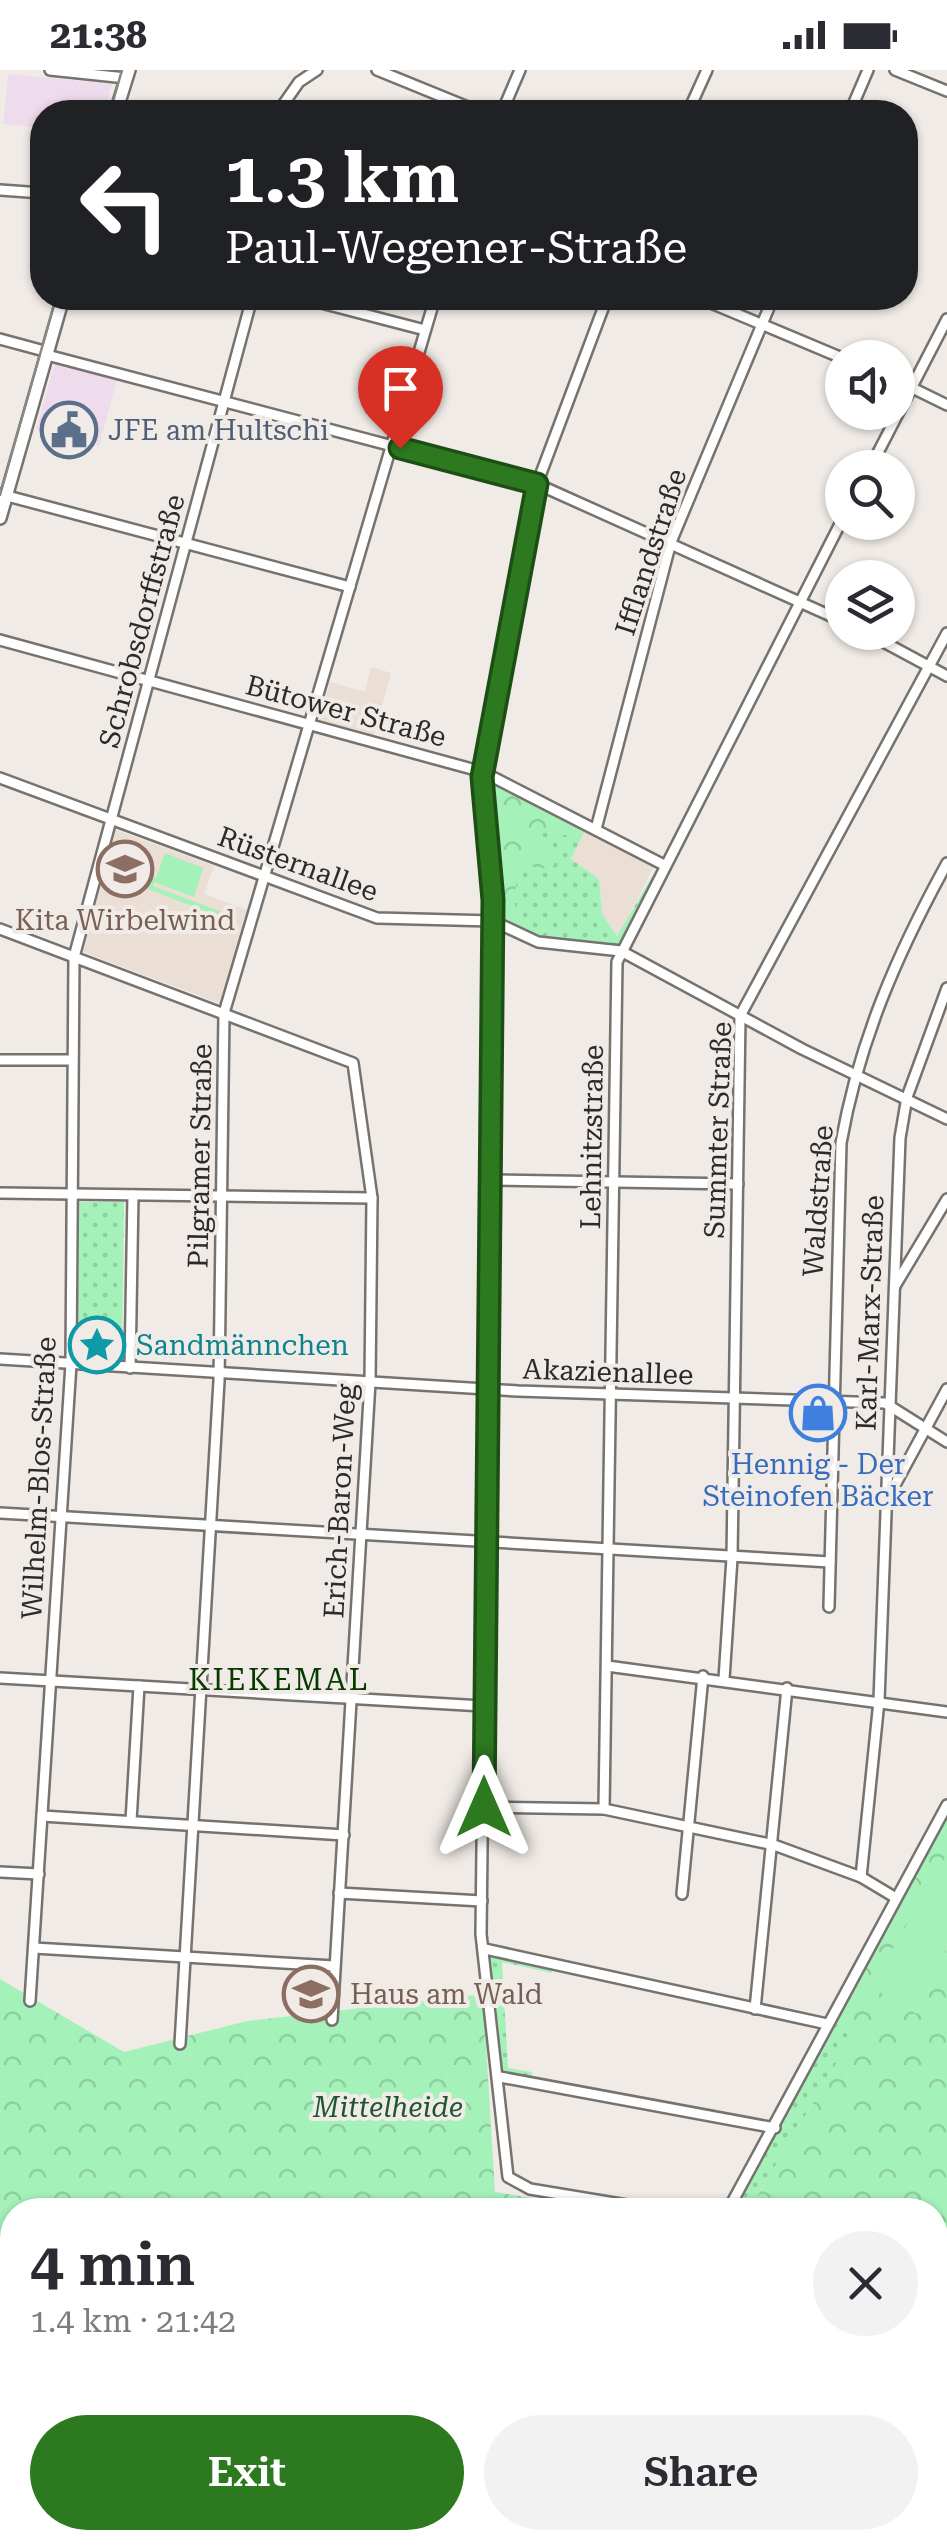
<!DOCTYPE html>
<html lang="en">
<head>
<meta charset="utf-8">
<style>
  body { margin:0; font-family:"Roboto Serif",serif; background:#f2f2f3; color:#2b2b33; height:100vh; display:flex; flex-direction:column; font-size:38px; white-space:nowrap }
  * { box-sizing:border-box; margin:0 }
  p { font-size:32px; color:#7c7c81 }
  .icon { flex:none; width:55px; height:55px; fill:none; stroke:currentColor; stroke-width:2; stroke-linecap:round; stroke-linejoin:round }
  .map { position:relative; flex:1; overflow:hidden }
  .panel { position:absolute; left:0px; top:2128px; width:948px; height:352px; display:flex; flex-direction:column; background:#fff; border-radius:40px 40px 0 0; box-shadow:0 2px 8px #0004 }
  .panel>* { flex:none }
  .banner { position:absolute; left:30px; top:30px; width:888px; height:210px; border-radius:40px; box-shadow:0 2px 8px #0004; background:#202124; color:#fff; overflow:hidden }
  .controls { position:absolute; left:825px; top:270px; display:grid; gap:20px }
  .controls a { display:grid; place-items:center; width:90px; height:90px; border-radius:50%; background:#fff; box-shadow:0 2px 8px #0004; font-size:50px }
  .pin { position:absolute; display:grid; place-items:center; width:85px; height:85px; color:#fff; margin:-102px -42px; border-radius:50% 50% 50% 0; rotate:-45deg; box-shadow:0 0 10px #0007 }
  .pin .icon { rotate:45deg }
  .me { position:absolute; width:110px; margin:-55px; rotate:0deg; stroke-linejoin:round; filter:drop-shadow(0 0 8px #0008) }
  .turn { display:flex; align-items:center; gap:35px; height:210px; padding:0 30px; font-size:45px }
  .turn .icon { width:130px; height:130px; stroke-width:2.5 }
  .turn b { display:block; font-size:70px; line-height:85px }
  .round { display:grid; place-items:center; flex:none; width:105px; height:105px; border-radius:52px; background:#f2f2f3 }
  .overview { display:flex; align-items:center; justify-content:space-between; height:170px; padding:0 30px }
  h1 { font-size:60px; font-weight:600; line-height:75px }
  .cta { display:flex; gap:20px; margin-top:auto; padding:20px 30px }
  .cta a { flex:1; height:115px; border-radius:60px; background:#2d7920; color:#fff; font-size:40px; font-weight:600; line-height:115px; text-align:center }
  .cta a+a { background:#f2f2f3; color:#2b2b33 }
  .status { display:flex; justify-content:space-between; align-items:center; height:70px; padding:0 50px; background:#fff; direction:ltr }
  .status svg { height:28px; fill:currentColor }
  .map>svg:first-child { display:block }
  .commercial { fill:#eedbec }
  .built { fill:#eaded5 }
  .grass { fill:url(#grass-dots) }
  .forest { fill:url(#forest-crowns) }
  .pitch { fill:#a5f1ba }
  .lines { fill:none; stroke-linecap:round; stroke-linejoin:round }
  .minor-casing { stroke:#76726e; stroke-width:14 }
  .major-casing { stroke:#76726e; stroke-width:16 }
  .minor { stroke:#fff; stroke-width:9 }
  .major { stroke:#fff; stroke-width:11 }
  .tram { stroke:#8a8784; stroke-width:2.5 }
  .route-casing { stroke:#1d4f15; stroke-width:25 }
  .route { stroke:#2d7920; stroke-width:18 }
  .labels { text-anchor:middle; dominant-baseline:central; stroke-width:8; stroke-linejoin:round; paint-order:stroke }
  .service-label { font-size:28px; fill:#4e5e75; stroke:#f0ebe6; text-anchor:start }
  .street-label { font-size:28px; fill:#2d2b2a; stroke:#f0ebe6 }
  .education-label { font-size:28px; fill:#785e54; stroke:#f0ebe6 }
  .culture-label { font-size:28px; fill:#0d838f; stroke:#f0ebe6; text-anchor:start }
  .shop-label { font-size:28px; fill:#366cbe; stroke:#f0ebe6 }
  .park-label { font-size:28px; font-style:italic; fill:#1e5532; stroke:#f0ebe6 }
  .neighbourhood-label { font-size:30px; letter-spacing:2.5px; fill:#083a00; stroke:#f0ebe6 }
</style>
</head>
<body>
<div class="status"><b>21:38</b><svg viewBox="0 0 49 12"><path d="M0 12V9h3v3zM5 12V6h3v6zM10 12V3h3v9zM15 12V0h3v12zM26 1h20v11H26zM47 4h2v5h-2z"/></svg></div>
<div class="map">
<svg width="947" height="2478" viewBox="0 0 947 2478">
  <defs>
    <pattern id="grass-dots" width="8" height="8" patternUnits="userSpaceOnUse" patternTransform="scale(2.5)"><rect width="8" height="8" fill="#a5f1ba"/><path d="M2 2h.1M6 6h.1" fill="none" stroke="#8ecfa0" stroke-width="1.8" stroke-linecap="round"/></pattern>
    <pattern id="forest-crowns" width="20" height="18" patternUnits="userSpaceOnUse" patternTransform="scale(2.5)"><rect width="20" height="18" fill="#a5f1ba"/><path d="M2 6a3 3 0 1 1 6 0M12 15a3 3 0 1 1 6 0" fill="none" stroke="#8ecfa0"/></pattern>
  </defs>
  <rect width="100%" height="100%" fill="#f0ebe6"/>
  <g class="commercial">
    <path d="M 8,4 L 112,14 L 104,42 L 42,42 L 42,58 L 3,54 Z"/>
    <path d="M 55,294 L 117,310 L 99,376 L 36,359 Z"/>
  </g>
  <g class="built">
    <path d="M 371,597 L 391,603 L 374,665 L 319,650 L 330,612 L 365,622 Z"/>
    <path d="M 116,760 L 214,796 L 204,824 L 247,840 L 219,933 L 83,882 Z"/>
    <path d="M 585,760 L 654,796 L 618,867 L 602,844 L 599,809 L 571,789 Z"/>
    <path d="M 299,1901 L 326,1903 L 323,1942 L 296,1945 Z"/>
  </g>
  <g class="grass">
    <path d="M 490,711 L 585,760 L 571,789 L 599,809 L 602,844 L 617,866 L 657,798 L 618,877 L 538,869 L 496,844 Z"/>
    <path d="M 79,1132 L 124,1132 L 122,1290 L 78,1287 Z"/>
    <path d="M 490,1884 L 553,1896 L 552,1903 L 502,1892 L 508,1998 L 532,2002 L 531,2008 L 503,2000 Z"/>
    <path d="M 829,1943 L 851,1969 L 749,2140 L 721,2140 Z"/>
    <path d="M 947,2428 L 947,2478 L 861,2478 L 883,2468 L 935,2468 L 935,2432 Z"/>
  </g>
  <g class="forest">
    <path d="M 490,711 L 581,758 L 573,767 L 543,760 L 540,765 L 553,780 L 554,795 L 547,799 L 523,794 L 518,798 L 514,833 L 525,852 L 519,860 L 496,844 L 486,719 Z"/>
    <path d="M 947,1746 L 947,1788 L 872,1916 L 917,1944 L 947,1876 L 947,2428 L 935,2432 L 935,2140 L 749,2140 L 851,1969 L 829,1943 L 850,1906 L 855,1907 Z"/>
    <path d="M 0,1909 L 124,1982 L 247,1951 L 483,1924 L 495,2122 L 602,2140 L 12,2140 L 12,2468 L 741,2468 L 729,2478 L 0,2478 Z"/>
  </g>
  <g class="pitch">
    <path d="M 165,783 L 203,798 L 194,827 L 154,812 L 153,816 L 230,845 L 228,850 L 140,816 L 145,802 L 156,808 Z"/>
    <path d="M 947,1784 L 947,1876 L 917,1944 L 871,1917 Z"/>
  </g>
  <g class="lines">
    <g class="minor-casing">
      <g id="minor">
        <path d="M 50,0 L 126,8"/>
        <path d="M 377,0 L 480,42"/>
        <path d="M 895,0 L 947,21"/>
        <path d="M 278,42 L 299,12 L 317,0"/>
        <path d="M 502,42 L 520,0"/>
        <path d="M 688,42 L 707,0"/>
        <path d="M 850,42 L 868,0"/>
        <path d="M 0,120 L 42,123"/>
        <path d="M 302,228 L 425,260"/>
        <path d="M 607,228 L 537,414 L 526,468 L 482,707 L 493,830 L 481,1864 L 508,2107 L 530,2119 L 657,2140"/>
        <path d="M 699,228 L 842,288"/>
        <path d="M 0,269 L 48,282"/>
        <path d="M 47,285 L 537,414 L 842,551"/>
        <path d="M 898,311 L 947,335"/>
        <path d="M 870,398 L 947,249"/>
        <path d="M 0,424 L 350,517"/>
        <path d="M 865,562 L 947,606"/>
        <path d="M 0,570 L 483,702 L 664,795"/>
        <path d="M 0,708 L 377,848 L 493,851 L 538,872 L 621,881 L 802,979 L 947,1049"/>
        <path d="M 596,759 L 671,472 L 773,228"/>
        <path d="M 0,859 L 353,993 L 372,1128 L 370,1312 L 332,1950"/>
        <path d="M 0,990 L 72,990"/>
        <path d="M 489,1110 L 738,1114"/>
        <path d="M 0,1123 L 372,1128"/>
        <path d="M 895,1216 L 947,1129"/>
        <path d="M 0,1289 L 518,1321 L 885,1333 L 947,1372"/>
        <path d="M 130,1298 L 133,1125"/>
        <path d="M 889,1426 L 947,1319"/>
        <path d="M 0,1443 L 830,1492"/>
        <path d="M 829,1537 L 841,1073 C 859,971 897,884 947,793"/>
        <path d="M 607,1596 L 947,1642"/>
        <path d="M 0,1608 L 483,1636"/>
        <path d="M 724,1609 L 732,1488 L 740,946 L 947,563"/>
        <path d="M 483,1737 L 604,1739 L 774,1775 L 861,1807 L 896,1828"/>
        <path d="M 604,1739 L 617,892 L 842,450"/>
        <path d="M 42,1746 L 344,1765"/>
        <path d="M 131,1751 L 139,1616"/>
        <path d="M 0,1802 L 39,1804"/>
        <path d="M 861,1807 L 879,1631 L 900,1068 L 907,1027 L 947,918"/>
        <path d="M 339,1823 L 482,1831"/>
        <path d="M 682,1824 L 703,1606"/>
        <path d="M 34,1878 L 334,1896"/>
        <path d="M 485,1879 L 827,1954"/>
        <path d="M 30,1931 L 71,1294 L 74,887 L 252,228"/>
        <path d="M 755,1939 L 787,1618"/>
        <path d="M 180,1974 L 219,1311 L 224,943 L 435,228"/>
        <path d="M 500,2007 L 775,2058"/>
        <path d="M 728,2140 L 947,1735"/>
      </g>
    </g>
    <g class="major-casing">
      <g id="major">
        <path d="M 116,42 L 129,0"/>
        <path d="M 0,448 L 63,228"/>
      </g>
    </g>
    <use href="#minor" class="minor"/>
    <use href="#major" class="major"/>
    <g class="tram">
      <path d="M 110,42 L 122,0"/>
      <path d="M 0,425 L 56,228"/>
    </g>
  </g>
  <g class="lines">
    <g class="route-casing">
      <path id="route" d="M 400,378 L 537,414 L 482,707 L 493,830 L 484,1737"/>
    </g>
    <use href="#route" class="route"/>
  </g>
  <defs>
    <g id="civic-ring" transform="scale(2.875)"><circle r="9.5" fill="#f0ebe6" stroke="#5c6f8a" stroke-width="1.5"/><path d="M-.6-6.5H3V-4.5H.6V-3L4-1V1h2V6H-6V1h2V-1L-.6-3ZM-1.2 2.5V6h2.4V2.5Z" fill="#5c6f8a"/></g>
    <g id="school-ring" transform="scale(2.875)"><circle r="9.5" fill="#f0ebe6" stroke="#8d6e63" stroke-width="1.5"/><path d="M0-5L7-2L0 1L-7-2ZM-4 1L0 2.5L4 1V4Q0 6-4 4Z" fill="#8d6e63"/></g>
    <g id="sight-ring" transform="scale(2.875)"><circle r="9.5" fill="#f0ebe6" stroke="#0f9aa8" stroke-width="1.5"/><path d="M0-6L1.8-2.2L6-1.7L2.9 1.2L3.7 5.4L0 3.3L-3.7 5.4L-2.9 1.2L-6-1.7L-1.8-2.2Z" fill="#0f9aa8"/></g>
    <g id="shop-ring" transform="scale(2.875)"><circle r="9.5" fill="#f0ebe6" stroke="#3f7fe0" stroke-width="1.5"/><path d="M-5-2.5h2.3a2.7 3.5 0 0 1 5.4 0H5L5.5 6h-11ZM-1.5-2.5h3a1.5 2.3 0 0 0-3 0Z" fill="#3f7fe0"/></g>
  </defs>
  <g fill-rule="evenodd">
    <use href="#civic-ring" x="69" y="360"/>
    <use href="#school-ring" x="125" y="799"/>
    <use href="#sight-ring" x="97" y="1275"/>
    <use href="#shop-ring" x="818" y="1343"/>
    <use href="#school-ring" x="311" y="1924"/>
  </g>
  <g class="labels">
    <g class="service-label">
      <text x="108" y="360">JFE am Hultschi</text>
    </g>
    <g class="street-label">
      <text transform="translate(651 482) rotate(-72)">Ifflandstraße</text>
      <text transform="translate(142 551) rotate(-75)">Schrobsdorffstraße</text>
      <text transform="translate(346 641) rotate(15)">Bütower Straße</text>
      <text transform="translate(298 794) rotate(20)">Rüsternallee</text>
      <text transform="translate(718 1060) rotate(-88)">Summter Straße</text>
      <text transform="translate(592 1067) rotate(-89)">Lehnitzstraße</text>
      <text transform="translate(200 1086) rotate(-89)">Pilgramer Straße</text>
      <text transform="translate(818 1131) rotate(-86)">Waldstraße</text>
      <text transform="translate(870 1243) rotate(-88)">Karl-Marx-Straße</text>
      <text transform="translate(608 1302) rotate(2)">Akazienallee</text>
      <text transform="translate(39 1408) rotate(-87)">Wilhelm-Blos-Straße</text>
      <text transform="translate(340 1431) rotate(-87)">Erich-Baron-Weg</text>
    </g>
    <g class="education-label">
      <text x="125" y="850">Kita Wirbelwind</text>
      <text x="350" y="1924" text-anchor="start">Haus am Wald</text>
    </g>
    <g class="culture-label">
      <text x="136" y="1275">Sandmännchen</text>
    </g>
    <g class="shop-label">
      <text x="818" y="1394">Hennig - Der<tspan x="818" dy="32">Steinofen Bäcker</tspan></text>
    </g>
    <g class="park-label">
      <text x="388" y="2037">Mittelheide</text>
    </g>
    <g class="neighbourhood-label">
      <text x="279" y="1609">KIEKEMAL</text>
    </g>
  </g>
</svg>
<div class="controls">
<a><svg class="icon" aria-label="sound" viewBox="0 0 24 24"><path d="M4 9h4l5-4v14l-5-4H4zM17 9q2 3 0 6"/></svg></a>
<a><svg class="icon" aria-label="search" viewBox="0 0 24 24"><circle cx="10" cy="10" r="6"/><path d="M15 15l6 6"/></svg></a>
<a><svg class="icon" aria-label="layers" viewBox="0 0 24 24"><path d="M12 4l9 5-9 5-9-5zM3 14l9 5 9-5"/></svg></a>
</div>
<div class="pin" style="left:400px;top:378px;background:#d93025"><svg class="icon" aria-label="arrive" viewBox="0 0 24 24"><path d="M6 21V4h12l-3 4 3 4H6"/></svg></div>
<svg class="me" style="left:484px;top:1737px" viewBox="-20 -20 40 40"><path d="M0-17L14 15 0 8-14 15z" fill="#2d7920" stroke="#fff" stroke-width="4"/></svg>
<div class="banner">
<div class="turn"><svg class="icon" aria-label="left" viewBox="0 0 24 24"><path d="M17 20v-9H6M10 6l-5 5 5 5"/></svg><div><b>1.3 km</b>Paul-Wegener-Straße</div></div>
</div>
<section class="panel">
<div class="overview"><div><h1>4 min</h1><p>1.4 km · 21:42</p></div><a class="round"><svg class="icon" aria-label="close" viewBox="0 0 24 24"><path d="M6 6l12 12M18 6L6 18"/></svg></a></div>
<div class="cta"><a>Exit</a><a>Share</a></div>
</section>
</div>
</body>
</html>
